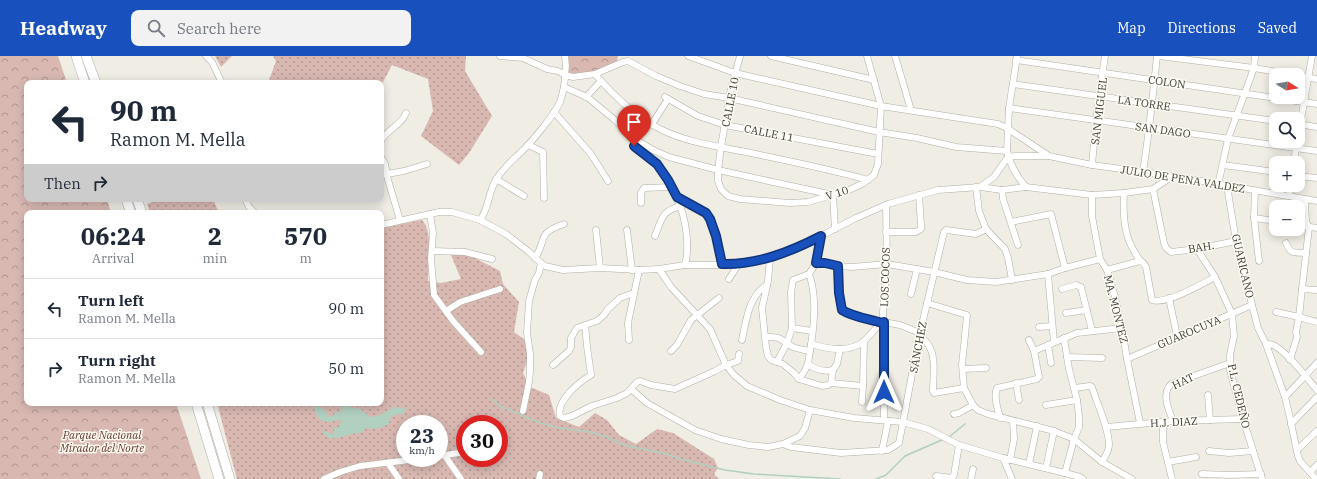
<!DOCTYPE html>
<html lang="en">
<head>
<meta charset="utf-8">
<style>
  body { margin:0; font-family:"IBM Plex Serif",serif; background:#f2f2f3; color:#1f2937; height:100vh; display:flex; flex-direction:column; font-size:15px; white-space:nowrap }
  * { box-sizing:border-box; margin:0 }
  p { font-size:13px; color:#747a83 }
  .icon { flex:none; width:22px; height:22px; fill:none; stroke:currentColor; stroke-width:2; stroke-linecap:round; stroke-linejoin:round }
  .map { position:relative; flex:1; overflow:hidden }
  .side { position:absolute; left:24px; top:154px; width:360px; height:196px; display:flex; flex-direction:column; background:#fff; border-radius:8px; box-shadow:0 2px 10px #0003 }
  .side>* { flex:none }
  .banner { position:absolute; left:24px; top:24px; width:360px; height:122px; border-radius:8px; box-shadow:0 2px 10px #0003; background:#fff; color:#1f2937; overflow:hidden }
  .needle { width:26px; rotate:101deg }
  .buttons { position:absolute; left:1269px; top:12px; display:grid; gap:8px }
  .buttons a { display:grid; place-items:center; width:36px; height:36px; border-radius:8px; background:#fff; box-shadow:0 2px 10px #0003; font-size:20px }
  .speed { position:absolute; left:396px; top:359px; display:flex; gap:8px; font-size:20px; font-weight:700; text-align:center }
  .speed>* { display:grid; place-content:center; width:52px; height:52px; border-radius:50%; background:#fff; box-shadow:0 2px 10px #0003; line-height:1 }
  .speed small { font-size:10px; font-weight:400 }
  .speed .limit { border:6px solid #d22; background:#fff; color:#111 }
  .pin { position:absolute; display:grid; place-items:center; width:34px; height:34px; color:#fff; margin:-41px -17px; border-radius:50% 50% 50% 0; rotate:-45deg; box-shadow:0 0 4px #0007 }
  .pin .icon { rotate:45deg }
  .me { position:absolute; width:44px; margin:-22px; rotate:0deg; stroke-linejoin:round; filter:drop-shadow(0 0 3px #0008) }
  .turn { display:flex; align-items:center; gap:14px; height:84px; padding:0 20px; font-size:18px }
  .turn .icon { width:52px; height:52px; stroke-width:2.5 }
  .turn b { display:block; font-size:28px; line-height:34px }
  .then { display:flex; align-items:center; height:38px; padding:0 20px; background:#0003; gap:8px; font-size:15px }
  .eta { display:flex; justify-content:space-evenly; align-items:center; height:68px; text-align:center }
  .eta b { font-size:24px; font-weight:800; line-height:28px }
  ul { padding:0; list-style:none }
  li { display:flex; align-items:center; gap:12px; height:60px; padding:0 20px; border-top:1px solid #e0e1e3 }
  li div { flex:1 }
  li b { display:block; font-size:15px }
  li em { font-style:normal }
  header { display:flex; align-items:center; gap:24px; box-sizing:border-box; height:56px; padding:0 20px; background:#1851bd; color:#fff }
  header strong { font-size:19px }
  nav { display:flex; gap:22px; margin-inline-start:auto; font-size:14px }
  .search { width:280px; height:36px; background:#f2f2f3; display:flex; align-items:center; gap:10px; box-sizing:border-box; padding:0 14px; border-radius:8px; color:#747a83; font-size:15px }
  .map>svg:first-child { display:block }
  .grass { fill:url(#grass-dots); fill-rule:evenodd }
  .forest { fill:url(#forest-crowns) }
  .water { fill:#b1d0c0 }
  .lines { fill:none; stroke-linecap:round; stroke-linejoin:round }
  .stream { stroke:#b1d0c0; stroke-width:1.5 }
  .street-casing { stroke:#b0aea5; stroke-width:7 }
  .secondary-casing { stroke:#b0aea5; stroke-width:10 }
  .street { stroke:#fff; stroke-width:6 }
  .secondary { stroke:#fff; stroke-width:9 }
  .route-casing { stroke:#10357b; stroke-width:10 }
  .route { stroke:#1851bd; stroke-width:7 }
  .labels { text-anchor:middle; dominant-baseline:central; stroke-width:3; stroke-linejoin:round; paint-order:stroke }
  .street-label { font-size:11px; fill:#3b3a37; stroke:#fdfbf1 }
  .park-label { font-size:11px; font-style:italic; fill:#67362f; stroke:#fdfbf1 }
</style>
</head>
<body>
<header>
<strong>Headway</strong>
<div class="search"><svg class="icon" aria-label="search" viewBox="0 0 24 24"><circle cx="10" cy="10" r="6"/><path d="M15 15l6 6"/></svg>Search here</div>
<nav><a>Map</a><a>Directions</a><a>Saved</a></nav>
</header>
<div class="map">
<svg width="1317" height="423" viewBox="0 0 1317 423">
  <defs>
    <pattern id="grass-dots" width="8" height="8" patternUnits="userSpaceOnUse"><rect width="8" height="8" fill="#d9b8b2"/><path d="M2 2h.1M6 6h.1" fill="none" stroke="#b19792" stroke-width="1.8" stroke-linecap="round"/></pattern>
    <pattern id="forest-crowns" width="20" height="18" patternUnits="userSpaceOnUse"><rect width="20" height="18" fill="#d9b8b2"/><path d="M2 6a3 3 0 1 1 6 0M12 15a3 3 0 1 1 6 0" fill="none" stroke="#b19792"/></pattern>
  </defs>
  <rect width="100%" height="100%" fill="#efede4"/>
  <g class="grass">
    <path d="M 215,0 L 232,0 L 221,11 Z"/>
    <path d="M 273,0 L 466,0 L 465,15 L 492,60 L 469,97 L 459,109 L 421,80 L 433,55 L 428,23 L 392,9 L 381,30 L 381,27 L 268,27 L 276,5 Z"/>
    <path d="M 160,143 L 168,143 L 171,146 L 181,143 L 213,143 L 219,157 L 150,157 L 147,148 Z"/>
    <path d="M 422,164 C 433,174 429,210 428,225 L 441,227 L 461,223 L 449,194 L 463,196 L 500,215 L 503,228 L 519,246 L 514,276 L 525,284 L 531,293 L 523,317 L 530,331 L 549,339 L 556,362 L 579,371 L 595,357 L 607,364 L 619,379 L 636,388 L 657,373 L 673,377 L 714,403 L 718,412 L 714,418 L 719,423 L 237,423 L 217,347 L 381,347 L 381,172 ZM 405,368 L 439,368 L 439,402 L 405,402 ZM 465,368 L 499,368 L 499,402 L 465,402 Z"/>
  </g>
  <g class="forest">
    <path d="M 0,0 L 58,0 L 67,27 L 27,27 L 27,143 L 107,143 L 111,157 L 27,157 L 27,347 L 176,347 L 201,423 L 0,423 Z"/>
    <path d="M 568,0 L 618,0 L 617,5 L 601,16 L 568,19 Z"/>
  </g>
  <path class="water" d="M 348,349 C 351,352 355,353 359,352 L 370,361 L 377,360 L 395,351 L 406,352 L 403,358 L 395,359 L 390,362 L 389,368 C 381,372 374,374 366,372 L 361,377 C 348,377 341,384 328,382 L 321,375 L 328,376 L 334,379 L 334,371 L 338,372 L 342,365 L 338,364 C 325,368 317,366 314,352 L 316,350 C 323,352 326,353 328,360 L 332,361 L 337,354 L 337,356 L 340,357 L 342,350 Z"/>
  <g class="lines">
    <g class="stream">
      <path d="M 490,342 L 500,350 L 540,367 L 559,372 L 590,376 L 607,381 L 624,389 L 667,398 L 680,403 L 725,414 L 754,418 L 841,423"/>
      <path d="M 949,381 L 965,368"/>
      <path d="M 876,423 L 886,419 L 905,400 L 944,383"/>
    </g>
    <g class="street-casing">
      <g id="street">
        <path d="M 206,0 L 212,6 L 222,27"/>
        <path d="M 565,0 L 566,10 L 565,19 L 573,21 L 595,18 L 623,6 L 628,5 L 656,20 L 680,30 L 704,38 L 729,42 L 879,76 L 917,82 L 956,91 L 1007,95"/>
        <path d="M 688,0 L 735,17 L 881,50 L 998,68 L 1007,72 L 1049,100"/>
        <path d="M 740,0 L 730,37 L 721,91 L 718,114 L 718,125 L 721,133 L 728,140 L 740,143 L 790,147 L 808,146 L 849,134 L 862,128 L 874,119 L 878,108 L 881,50 L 867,0"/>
        <path d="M 771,0 L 874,24"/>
        <path d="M 895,0 L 911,54"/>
        <path d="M 1159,0 L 1254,12 L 1295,19"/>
        <path d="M 1017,1 L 1009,52 L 1007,95 C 1010,108 1017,121 1026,131 L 1092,139 L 1124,137 L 1153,133 L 1173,120"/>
        <path d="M 1016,4 L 1317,48"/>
        <path d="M 595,18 C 613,39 637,62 662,74 C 687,86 715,90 741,95 C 784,104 826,112 868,124"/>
        <path d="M 1298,20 L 1317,23"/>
        <path d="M 1013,28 L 1276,65"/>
        <path d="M 564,31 L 587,41 L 615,64 L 635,83 L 653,94 L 669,101 L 718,114 L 833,139 L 835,173"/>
        <path d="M 586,41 L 601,25"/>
        <path d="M 665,41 L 698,60 L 725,69 L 878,98"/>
        <path d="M 1009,52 L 1317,95"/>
        <path d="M 554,56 L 591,98 L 608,125"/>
        <path d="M 652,68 L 668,43"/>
        <path d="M 1298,68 L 1317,71"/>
        <path d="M 1298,81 L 1312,0"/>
        <path d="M 635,83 L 634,90 L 635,93 L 657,108 L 669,124 L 677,141 L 706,157 L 710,163 L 717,180 L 722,208"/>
        <path d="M 381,85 C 387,73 402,69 406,57"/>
        <path d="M 528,89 L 535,92 L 543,96 L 544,142"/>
        <path d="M 381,101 L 385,108 L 388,124 L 400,164"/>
        <path d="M 1008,101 L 1015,100 L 1049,100 L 1092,109 L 1173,120 L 1317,145"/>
        <path d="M 1294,107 L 1297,85"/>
        <path d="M 1092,109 L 1096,64 L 1105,0"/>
        <path d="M 1223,109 L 1276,116"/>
        <path d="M 1143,116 C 1149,78 1153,39 1157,0"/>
        <path d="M 381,119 L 404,115 L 427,108"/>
        <path d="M 1298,120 L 1317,122"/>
        <path d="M 496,123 L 524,140"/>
        <path d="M 1218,129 L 1228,83 L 1254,12 L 1255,0"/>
        <path d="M 1227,130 L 1236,185 L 1245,216 L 1252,249 L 1258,272 L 1266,288 L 1285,341 L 1290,362 L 1298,400 L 1300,405 L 1316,423"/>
        <path d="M 976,131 L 979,155 L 986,173 L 1005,193 L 1008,202 L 1012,224"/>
        <path d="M 980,131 L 1002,134"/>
        <path d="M 1153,133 L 1164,187 L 1166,192 L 1171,196 L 1197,193 L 1236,185"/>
        <path d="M 1255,135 L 1254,162 L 1259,205"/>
        <path d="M 1124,137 C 1123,154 1123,175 1132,191 C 1134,195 1137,201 1140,204 C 1143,207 1144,207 1146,211 L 1152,244 C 1166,249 1202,228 1215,221"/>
        <path d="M 1092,139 L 1092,160 L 1100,203 L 1107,214 L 1114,237 L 1122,272 L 1127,303 L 1140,367"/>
        <path d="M 1289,140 L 1291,129"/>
        <path d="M 245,143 L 249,151 L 255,157"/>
        <path d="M 677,143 C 686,161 690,190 685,209"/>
        <path d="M 641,147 L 641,137 L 644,132 L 672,131"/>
        <path d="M 430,158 L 433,177 L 431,203 L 434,239 L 453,265 L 481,296"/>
        <path d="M 1254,162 L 1276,165"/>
        <path d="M 480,164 C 489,153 488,136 496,124 C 502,113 512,105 520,97 C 531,87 555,58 560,46 C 563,37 565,28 565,19 L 558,15 L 547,13 L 523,2 L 500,0"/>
        <path d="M 1011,166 L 1051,158 L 1065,212"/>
        <path d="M 381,169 L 439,156 L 452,156 L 480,164 L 506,178 L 528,195 L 541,207 L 545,210 L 563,214 L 600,212 L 639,214 L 659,213 L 685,209 L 738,209 L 770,202 L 799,191 L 856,162 L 888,148 L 938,134 L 980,131 L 994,121 L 1008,101"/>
        <path d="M 1298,169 L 1317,172"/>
        <path d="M 596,174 L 600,212"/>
        <path d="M 627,174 L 632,214"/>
        <path d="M 886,176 L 916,176 L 921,173 L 921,169 L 919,139"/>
        <path d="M 655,180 C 662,163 661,155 681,150"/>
        <path d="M 1286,187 C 1291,199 1294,196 1306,197"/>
        <path d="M 1018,189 L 1003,143 L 1002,134 L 1026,131"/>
        <path d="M 1197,193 L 1215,221 L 1232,258 L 1234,280 L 1230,299 L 1230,314 L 1243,363 L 1262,423"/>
        <path d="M 432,195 L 465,196 L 492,203"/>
        <path d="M 535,202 C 548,183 535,178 564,168"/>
        <path d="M 770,202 L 768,225 L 762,252 L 766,291 L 768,300 L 771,304 L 783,308 L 794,317 L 799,323 L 822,330 L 828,329 L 831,327 L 833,314 L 837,308 L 840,293"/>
        <path d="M 816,207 L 821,180"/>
        <path d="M 838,210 L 839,237 L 842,254 L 847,257 L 881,267"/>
        <path d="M 659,213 L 671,231 L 710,273 L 726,309 L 734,319 L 747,330 L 780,344 L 810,354 L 854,362 L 903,366 L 928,373 L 959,389 L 1003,402 L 1065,417 L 1080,421 L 1083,423"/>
        <path d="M 1107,214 L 1140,205"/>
        <path d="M 1048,218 L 1054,286"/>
        <path d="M 729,223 L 738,209"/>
        <path d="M 1062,233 L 1076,229 L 1081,231 L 1092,275"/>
        <path d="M 1302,233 L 1309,171 L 1306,166 L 1305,143"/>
        <path d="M 634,237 L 620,242 L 608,253 L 604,259 L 597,265 L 585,269 L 587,290 L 591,319 C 579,326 556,345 560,360 L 564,362 L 572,360 L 592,350 L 617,342 L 627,337 L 637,326 L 640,325 L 651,329 L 675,333 L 715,315 L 726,309 L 738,305 L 739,298"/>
        <path d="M 911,238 L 917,213"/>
        <path d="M 1169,242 L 1177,280"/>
        <path d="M 927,247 L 967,259 L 962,309 L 964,332 L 973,349 L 978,354 L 988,358 L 1054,375 L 1074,383 L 1102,406 L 1132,423"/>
        <path d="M 446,255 L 460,246 L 500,233"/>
        <path d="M 1276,256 L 1299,261 L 1302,233 L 1317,234"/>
        <path d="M 1066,257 L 1087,254"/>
        <path d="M 1039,271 L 1052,270"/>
        <path d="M 792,272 L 812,275"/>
        <path d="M 766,281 C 782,280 781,285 793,291 C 798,293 804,294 810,295"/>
        <path d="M 919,281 C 922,282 925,284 927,287 C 937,299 933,321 933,335 L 934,337 L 964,332"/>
        <path d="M 629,284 L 628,267 L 639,214"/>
        <path d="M 742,284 C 746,265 749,239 767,229"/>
        <path d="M 1029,284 L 1034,295 L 1077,277 L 1122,272"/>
        <path d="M 811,288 C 828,293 848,297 863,286 C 871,280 875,270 884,266 L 900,269 L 920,277"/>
        <path d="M 1266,288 C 1269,288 1272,288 1275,290 C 1290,299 1306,321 1317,334"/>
        <path d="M 1048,289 L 1051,307"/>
        <path d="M 671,295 L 677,289 L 691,264 L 719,242"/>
        <path d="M 1067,301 L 1102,302"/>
        <path d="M 1127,303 L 1252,249"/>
        <path d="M 1290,304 L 1297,281 L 1296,276 L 1299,261 L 1317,266"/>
        <path d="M 777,306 L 787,287 L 792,272 L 791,236 L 793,224 L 809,218 L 816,207 L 825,207 L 838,210 L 852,211 L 887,208 L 934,216 L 967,224 L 996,226 L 1048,218 L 1065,212 L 1100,203"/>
        <path d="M 808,308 C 816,314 824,316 833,314"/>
        <path d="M 553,309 L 569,295 L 571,291 L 571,282 L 577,272 L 585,269"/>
        <path d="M 963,313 L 986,312"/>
        <path d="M 799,323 C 802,319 805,315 807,310 C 809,305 809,300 810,295 C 814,272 817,239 809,218"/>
        <path d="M 831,327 L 863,330 L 864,285"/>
        <path d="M 1016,327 L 1019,344"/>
        <path d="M 1074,332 L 1090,330 L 1092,331 C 1097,348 1109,372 1109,389 C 1109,395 1105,401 1102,406"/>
        <path d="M 631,333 L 647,347 L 695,374 L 721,383 L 749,389 L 768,391 L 783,388 L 791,391 L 841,397 L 888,394 L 899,387 L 919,281 L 944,176 L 946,174 L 976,178 L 986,173"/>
        <path d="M 1208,339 L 1210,364"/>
        <path d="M 1285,341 L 1317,307"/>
        <path d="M 862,346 L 863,330"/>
        <path d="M 1046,349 L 1077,344 L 1069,313 L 1064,282"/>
        <path d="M 523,355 L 529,326 L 530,315 L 530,298 L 527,277 L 529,245 L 535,224 L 539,217 L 541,207"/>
        <path d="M 954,358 L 959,357 L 973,349"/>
        <path d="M 1000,362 C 998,353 993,341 997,332 L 1037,323 L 1039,321 L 1034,295"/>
        <path d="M 884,364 L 883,256 L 887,208 L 886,149"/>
        <path d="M 1173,365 C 1169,354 1161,338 1171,328 L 1230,307"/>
        <path d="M 1163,366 L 1163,386 L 1172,423"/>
        <path d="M 1291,368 L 1317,341"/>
        <path d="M 1106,371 L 1173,365 L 1243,363"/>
        <path d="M 783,388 L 800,380 L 805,372 L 810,354"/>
        <path d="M 1297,394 L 1317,375"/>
        <path d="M 882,395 L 888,365"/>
        <path d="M 1209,395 L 1229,397 L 1253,395"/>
        <path d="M 439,400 L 465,396"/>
        <path d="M 445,400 L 461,423"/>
        <path d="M 1003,402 L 1012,423"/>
        <path d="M 1010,404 L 1014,383 L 1013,365"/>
        <path d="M 1168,406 L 1196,401"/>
        <path d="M 388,407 L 399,423"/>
        <path d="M 1029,408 L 1037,370"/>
        <path d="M 1046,412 L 1054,375"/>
        <path d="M 1310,416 L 1317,409"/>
        <path d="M 1065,417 L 1074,383 L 1079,371 L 1079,360 L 1077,344"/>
        <path d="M 1202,418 L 1230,419 L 1261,418"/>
        <path d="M 936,420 L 952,422 L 954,419 L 959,389"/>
        <path d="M 324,423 L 340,416 L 360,410 L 426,402"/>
        <path d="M 539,423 L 540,418"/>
        <path d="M 971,423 L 973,413"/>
      </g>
    </g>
    <g class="secondary-casing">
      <g id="secondary">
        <path d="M 76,0 L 85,27"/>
        <path d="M 86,0 L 96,27"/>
        <path d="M 126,143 L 131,157"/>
        <path d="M 137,143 L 142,157"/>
        <path d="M 196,347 L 219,423"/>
        <path d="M 207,347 L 230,423"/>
      </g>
    </g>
    <use href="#street" class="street"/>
    <use href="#secondary" class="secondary"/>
  </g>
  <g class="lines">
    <g class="route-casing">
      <path id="route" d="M 634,90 L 657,108 L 668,124 L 677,141 L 706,157 L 710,163 L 716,180 L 722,208 C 757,209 790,196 821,180 L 816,207 L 825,207 L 838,210 L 839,237 L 842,254 C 853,261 869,263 882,267 L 884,266 L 884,336"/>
    </g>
    <use href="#route" class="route"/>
  </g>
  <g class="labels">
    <g class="street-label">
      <text transform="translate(1167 26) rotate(8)">COLON</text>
      <text transform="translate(730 46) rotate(-79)">CALLE 10</text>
      <text transform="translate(1144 47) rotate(8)">LA TORRE</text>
      <text transform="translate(1099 55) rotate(-83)">SAN MIGUEL</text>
      <text transform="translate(1163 74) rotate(8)">SAN DAGO</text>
      <text transform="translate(769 77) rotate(11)">CALLE 11</text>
      <text transform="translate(1183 123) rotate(9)">JULIO DE PENA VALDEZ</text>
      <text transform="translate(837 137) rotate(-18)">V 10</text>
      <text transform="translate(1201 191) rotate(-9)">BAH.</text>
      <text transform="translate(1243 210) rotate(77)">GUARICANO</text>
      <text transform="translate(885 221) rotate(-88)">LOS COCOS</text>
      <text transform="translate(1116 253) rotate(76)">MA. MONTEZ</text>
      <text transform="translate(1189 276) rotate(-23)">GUAROCUYA</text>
      <text transform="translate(918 291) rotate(-79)">SÁNCHEZ</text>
      <text transform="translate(1183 325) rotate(-25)">HAT</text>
      <text transform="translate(1239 340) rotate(77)">P.L. CEDEÑO</text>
      <text transform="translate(1174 366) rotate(-3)">H.J. DIAZ</text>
    </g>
    <g class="park-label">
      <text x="102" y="379">Parque Nacional<tspan x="102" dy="13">Mirador del Norte</tspan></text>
    </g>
  </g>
</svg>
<div class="buttons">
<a><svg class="needle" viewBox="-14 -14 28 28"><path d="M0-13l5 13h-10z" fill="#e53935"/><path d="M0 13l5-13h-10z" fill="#747a83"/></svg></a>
<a><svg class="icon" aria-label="search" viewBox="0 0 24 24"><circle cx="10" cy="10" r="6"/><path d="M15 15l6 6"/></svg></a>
<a>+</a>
<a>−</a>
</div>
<div class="speed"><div>23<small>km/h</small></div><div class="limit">30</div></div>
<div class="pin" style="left:634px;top:90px;background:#d93025"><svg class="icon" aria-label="arrive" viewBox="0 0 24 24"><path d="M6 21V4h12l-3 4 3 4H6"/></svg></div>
<svg class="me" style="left:884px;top:336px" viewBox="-20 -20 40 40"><path d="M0-17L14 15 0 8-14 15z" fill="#1851bd" stroke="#fff" stroke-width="4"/></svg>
<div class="banner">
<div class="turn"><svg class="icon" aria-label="left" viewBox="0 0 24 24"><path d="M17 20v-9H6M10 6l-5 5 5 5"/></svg><div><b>90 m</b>Ramon M. Mella</div></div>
<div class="then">Then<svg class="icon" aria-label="right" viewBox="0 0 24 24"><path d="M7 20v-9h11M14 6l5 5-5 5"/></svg></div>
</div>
<section class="side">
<div class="eta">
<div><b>06:24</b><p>Arrival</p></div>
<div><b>2</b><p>min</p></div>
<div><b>570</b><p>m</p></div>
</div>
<ul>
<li><svg class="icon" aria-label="left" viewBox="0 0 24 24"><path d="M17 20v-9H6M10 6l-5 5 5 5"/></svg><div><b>Turn left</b><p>Ramon M. Mella</p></div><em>90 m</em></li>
<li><svg class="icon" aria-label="right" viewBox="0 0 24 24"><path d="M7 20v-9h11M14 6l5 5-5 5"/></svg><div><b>Turn right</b><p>Ramon M. Mella</p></div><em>50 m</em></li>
</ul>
</section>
</div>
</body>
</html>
